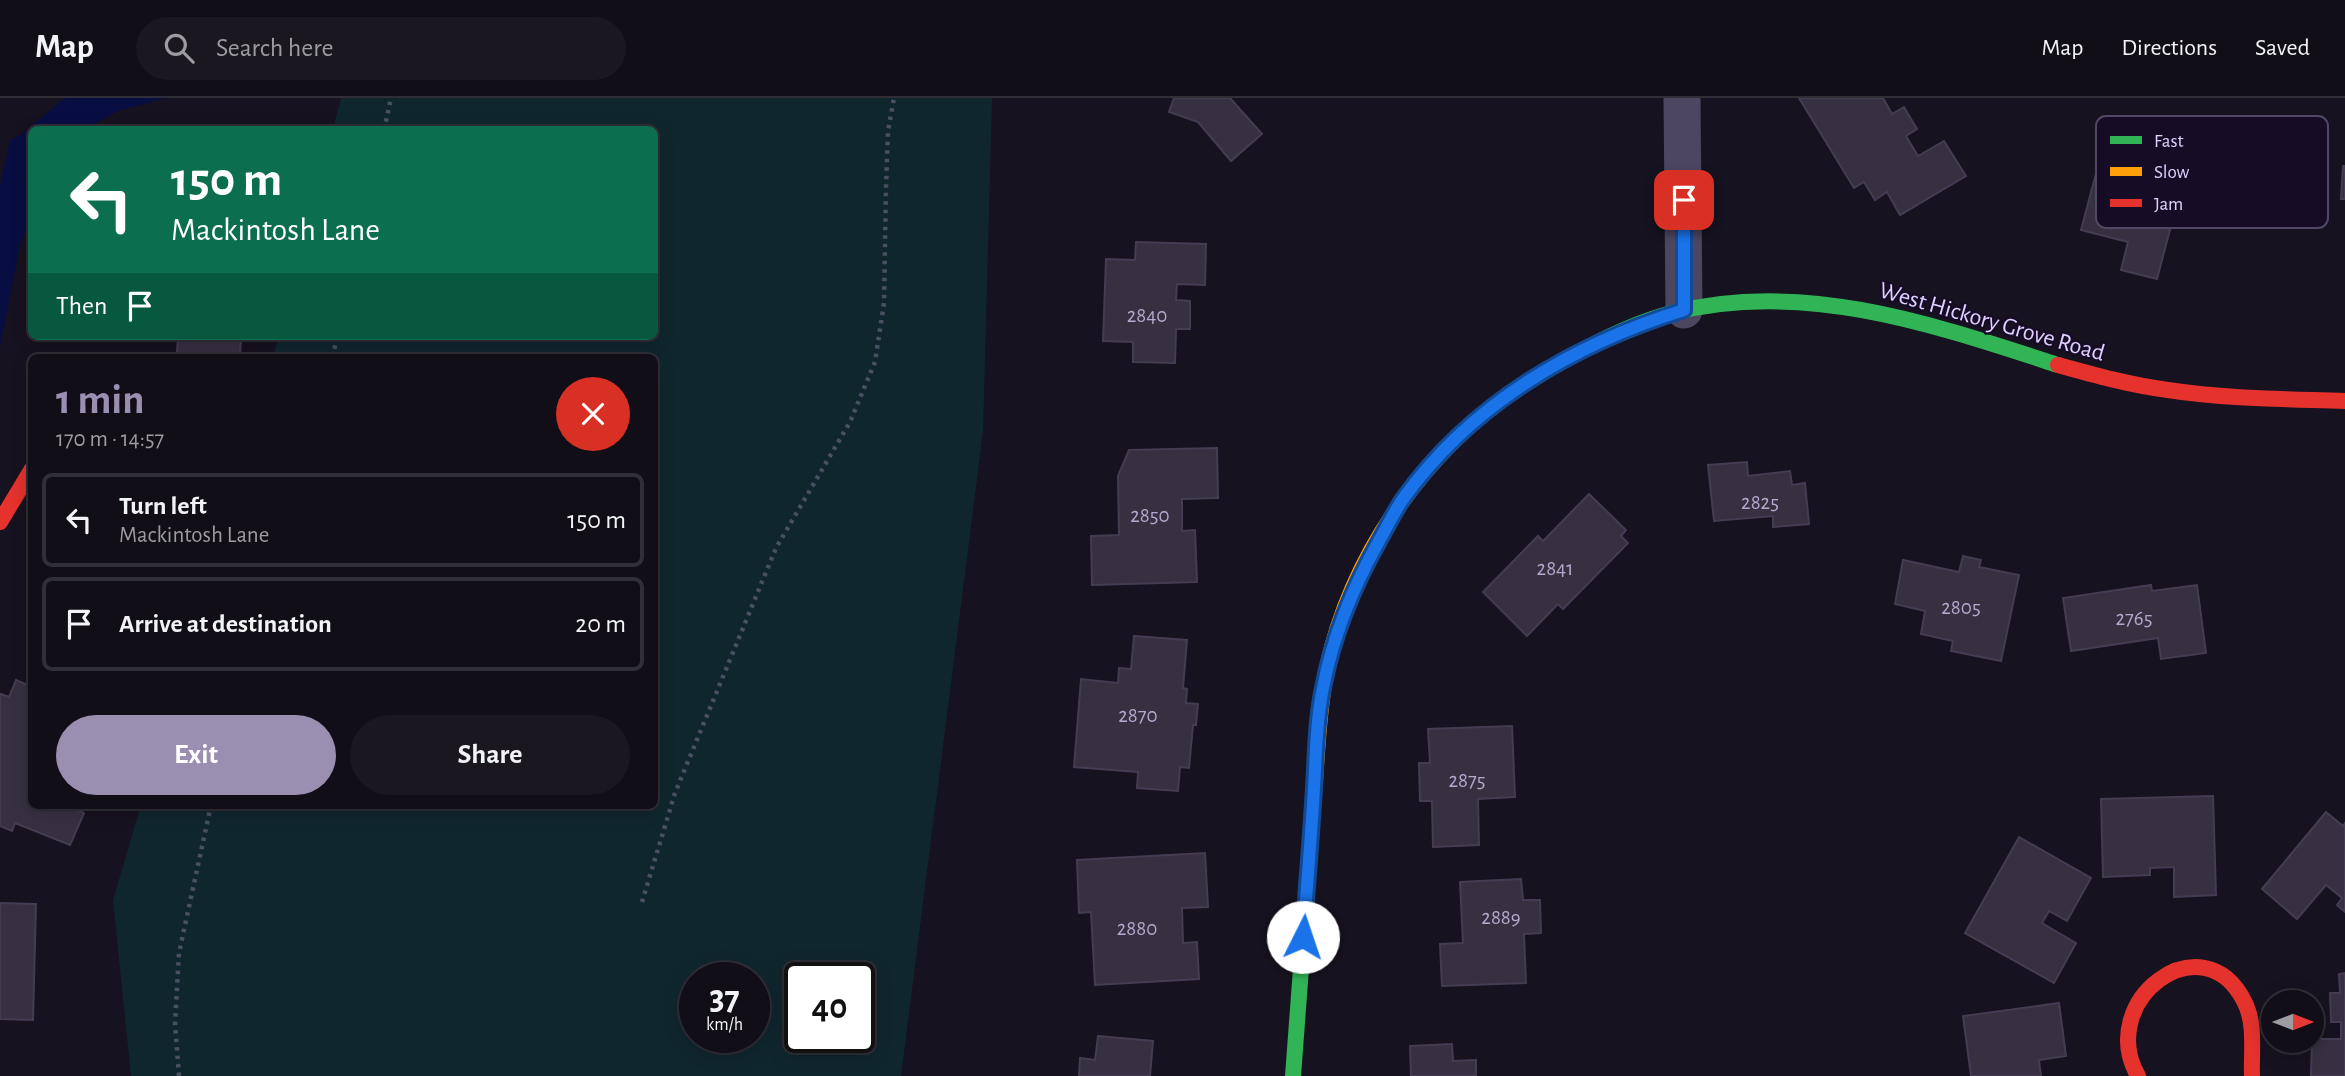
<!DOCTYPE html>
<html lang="en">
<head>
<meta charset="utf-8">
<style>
  body { margin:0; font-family:"Alegreya Sans",sans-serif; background:#1a1720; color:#f1f3f6; height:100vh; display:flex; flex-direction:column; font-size:26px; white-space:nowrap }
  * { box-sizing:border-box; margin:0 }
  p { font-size:23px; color:#9c9ca1 }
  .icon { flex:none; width:38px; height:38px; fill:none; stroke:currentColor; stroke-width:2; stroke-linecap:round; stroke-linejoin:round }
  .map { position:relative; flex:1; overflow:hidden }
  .side { position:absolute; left:28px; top:256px; width:630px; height:455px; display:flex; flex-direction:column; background:#110e17; border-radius:10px; box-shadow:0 4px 18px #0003,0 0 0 2px #302e36 }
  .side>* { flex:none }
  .hud { position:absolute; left:28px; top:28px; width:630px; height:214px; border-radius:10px; box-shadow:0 4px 18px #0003,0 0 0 2px #302e36; background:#0b6e4f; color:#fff; overflow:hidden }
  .needle { width:46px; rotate:90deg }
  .buttons { position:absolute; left:2261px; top:892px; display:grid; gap:14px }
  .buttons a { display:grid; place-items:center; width:63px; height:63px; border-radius:50%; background:#110e17; box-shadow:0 4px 18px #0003,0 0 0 2px #302e36; font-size:35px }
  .speed { position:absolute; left:679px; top:864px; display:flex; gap:14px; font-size:35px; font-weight:700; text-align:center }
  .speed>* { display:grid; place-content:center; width:91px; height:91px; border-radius:50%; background:#110e17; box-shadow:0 4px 18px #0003,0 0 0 2px #302e36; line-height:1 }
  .speed small { font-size:18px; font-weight:400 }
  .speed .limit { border:4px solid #111; border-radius:10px; background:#fff; color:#111 }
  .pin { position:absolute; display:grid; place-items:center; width:60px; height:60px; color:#fff; margin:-30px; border-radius:14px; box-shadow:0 4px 10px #0006 }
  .me { position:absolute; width:77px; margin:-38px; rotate:4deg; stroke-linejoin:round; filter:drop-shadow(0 0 5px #0008) }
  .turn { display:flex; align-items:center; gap:24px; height:147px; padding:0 28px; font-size:32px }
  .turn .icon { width:91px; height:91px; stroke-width:2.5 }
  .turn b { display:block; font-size:49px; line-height:60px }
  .then { display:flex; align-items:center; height:66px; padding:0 28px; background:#0003; gap:14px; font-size:26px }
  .round { display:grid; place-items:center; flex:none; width:74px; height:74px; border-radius:37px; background:#1a1720 }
  .overview { display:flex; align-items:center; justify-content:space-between; height:119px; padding:0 28px }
  h1 { font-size:42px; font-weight:700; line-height:52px; color:#9a8eb1 }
  .action { display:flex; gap:14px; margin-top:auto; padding:14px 28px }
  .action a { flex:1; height:80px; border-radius:42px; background:#9a8eb1; color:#fff; font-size:28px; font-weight:700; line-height:80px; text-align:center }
  .action a+a { background:#1a1720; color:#f1f3f6 }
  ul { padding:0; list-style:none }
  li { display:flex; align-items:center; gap:21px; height:94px; margin:0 14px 10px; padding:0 14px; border:4px solid #302e36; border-radius:10px }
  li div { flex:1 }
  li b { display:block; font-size:26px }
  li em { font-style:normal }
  header { display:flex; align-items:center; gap:42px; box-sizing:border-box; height:98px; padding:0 35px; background:#110e17; border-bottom:2px solid #302e36 }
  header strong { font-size:33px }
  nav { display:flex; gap:38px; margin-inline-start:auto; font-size:24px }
  .search { width:490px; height:63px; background:#1a1720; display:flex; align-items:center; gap:18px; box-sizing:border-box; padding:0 24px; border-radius:38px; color:#9c9ca1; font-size:26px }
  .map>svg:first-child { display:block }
  .green { fill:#10262d; fill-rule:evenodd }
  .water { fill:#080e42 }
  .building { fill:#373041; stroke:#453c54; stroke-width:2 }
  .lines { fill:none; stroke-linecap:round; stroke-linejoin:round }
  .path { stroke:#495064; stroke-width:4.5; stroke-dasharray:3.5 5; stroke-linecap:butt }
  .street { stroke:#4d4661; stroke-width:37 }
  .fast { stroke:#30b455; stroke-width:16 }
  .slow { stroke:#ff9f0a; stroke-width:16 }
  .jam { stroke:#e5322d; stroke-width:16 }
  .route-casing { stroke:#114b97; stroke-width:18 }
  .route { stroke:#1a73e8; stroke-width:12 }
  .labels { text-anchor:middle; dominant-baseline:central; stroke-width:5; stroke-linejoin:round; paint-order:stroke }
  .number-label { font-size:21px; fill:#b6a8d0 }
  .street-label { font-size:24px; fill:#e1d0ff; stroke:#160c25 }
  .key { fill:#160c25; stroke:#534766; stroke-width:2 }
  .key-label { font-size:19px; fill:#e1d0ff }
</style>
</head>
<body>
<header>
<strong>Map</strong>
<div class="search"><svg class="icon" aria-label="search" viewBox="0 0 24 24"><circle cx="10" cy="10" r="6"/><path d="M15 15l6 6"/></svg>Search here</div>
<nav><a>Map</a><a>Directions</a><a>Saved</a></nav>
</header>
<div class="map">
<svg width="2345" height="978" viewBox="0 0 2345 978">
  <rect width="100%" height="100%" fill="#17121f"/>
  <path class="green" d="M 341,0 L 992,0 L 983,334 L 901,978 L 131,978 L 113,802 L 141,707 L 654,707 L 654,259 L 273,259 L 279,238 L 654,238 L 654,32 L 333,31 ZM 695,880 L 754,880 L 754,940 L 695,940 ZM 800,880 L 859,880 L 859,940 L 800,940 Z"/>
  <path class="water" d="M 65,0 L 166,0 L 118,13 L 85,31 L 32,32 L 31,114 L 20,147 L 0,249 L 0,87 L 10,42 L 20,37 Z"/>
  <g class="building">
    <path d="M 1174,0 L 1230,0 L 1262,36 L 1231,63 L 1198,24 L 1169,14 Z"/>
    <path d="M 1799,0 L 1883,0 L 1892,16 L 1904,9 L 1917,31 L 1906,38 L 1918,58 L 1944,43 L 1966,78 L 1900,117 L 1887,94 L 1875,102 L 1864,84 L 1854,90 Z"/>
    <path d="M 2135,59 L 2174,69 L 2169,87 L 2181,90 L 2157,181 L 2121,172 L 2128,144 L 2081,132 L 2098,68 L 2130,77 Z"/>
    <path d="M 2343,68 L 2345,68 L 2345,101 L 2341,101 Z"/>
    <path d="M 1136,144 L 1206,146 L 1205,187 L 1177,186 L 1176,202 L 1190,203 L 1190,231 L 1176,231 L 1175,265 L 1133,264 L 1133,244 L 1103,243 L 1106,161 L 1135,162 Z"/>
    <path d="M 178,238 L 241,238 L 240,259 L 177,255 Z"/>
    <path d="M 1217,350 L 1218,400 L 1182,401 L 1182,433 L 1195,432 L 1197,484 L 1092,487 L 1091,438 L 1119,437 L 1118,378 L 1129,352 Z"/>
    <path d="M 1747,364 L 1748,378 L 1790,373 L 1792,387 L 1805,385 L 1809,426 L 1773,429 L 1773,418 L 1714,423 L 1708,367 Z"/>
    <path d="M 1589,396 L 1626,432 L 1621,438 L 1628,445 L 1563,511 L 1558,506 L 1527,538 L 1483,494 L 1538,438 L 1543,443 Z"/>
    <path d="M 1963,458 L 1981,462 L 1979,469 L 2019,477 L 2001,563 L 1951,553 L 1953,543 L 1921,536 L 1925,513 L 1895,506 L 1903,462 L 1959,474 Z"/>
    <path d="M 2151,487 L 2152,493 L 2197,487 L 2206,555 L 2161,561 L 2158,540 L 2071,553 L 2063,500 Z"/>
    <path d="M 1134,538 L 1187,542 L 1183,590 L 1187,591 L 1186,605 L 1198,606 L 1196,627 L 1193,627 L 1189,670 L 1180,669 L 1178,693 L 1137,690 L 1138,674 L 1074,669 L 1081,581 L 1118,585 L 1119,570 L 1131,571 Z"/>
    <path d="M 16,582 L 32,589 L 32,707 L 72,707 L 71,709 L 84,715 L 70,747 L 15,725 L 12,733 L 0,728 L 0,598 L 1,596 L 9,599 Z"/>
    <path d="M 1512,628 L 1515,699 L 1478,701 L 1479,747 L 1433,749 L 1432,703 L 1420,703 L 1419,665 L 1430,665 L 1428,631 Z"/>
    <path d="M 2213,698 L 2216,797 L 2174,799 L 2174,769 L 2150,770 L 2150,777 L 2103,779 L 2101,701 Z"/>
    <path d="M 2326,714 L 2343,728 L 2345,725 L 2345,814 L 2337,807 L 2342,800 L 2326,787 L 2297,821 L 2262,791 Z"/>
    <path d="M 2019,739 L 2091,780 L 2067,823 L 2049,813 L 2042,825 L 2076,845 L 2054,885 L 1965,835 Z"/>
    <path d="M 1205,755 L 1208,809 L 1182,810 L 1183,845 L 1197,844 L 1199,881 L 1095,887 L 1091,814 L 1079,815 L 1077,762 Z"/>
    <path d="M 1521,781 L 1523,802 L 1540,802 L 1541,835 L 1524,836 L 1526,885 L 1442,888 L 1440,846 L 1463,845 L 1460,784 Z"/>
    <path d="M 0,805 L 36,806 L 33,922 L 0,921 Z"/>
    <path d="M 2345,875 L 2345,978 L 2311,978 L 2312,941 L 2341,941 L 2341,924 L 2331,924 L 2330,895 L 2340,895 L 2339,876 Z"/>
    <path d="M 2059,905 L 2066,958 L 2039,962 L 2041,978 L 1971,978 L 1963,918 Z"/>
    <path d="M 1098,938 L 1153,943 L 1150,978 L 1079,978 L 1080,960 L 1095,962 Z"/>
    <path d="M 1452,946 L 1453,963 L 1476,962 L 1476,978 L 1411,978 L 1410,948 Z"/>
  </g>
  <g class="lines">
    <g class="path">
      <path d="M 384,32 L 391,0"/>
      <path d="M 332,259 L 338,238"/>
      <path d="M 642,804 L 675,695 L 776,450 L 850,324 L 875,264 L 884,205 L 886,89 L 888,33 L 894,0"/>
      <path d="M 179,978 L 175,926 L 179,855 L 211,707"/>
    </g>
    <path class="street" d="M 1682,0 L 1684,212"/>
    <g class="fast">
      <path d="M 1514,293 C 1558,264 1621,228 1672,215 C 1803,181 1935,227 2058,267"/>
      <path d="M 1293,978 L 1315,682"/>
    </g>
    <path class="slow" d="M 1315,682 C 1318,645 1319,607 1327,570 C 1351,459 1421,358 1514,293"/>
    <g class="jam">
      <path d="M 2058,267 C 2094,277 2130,287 2168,292 C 2226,301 2286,301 2345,303"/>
      <path d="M 0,424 L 32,371"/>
      <path d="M 2138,978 C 2095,902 2203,822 2244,903 C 2256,925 2251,954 2252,978"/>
    </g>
  </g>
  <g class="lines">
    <g class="route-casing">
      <path id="route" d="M 1303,839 C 1307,789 1311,740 1314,690 C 1316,657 1316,623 1323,590 C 1333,537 1353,489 1379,443 C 1387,429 1394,414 1403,401 C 1471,306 1574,246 1684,212 L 1684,102"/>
    </g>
    <use href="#route" class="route"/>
  </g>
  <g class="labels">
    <g class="number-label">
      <text x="1147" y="217">2840</text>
      <text x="1760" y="404">2825</text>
      <text x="1150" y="417">2850</text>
      <text x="1555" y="470">2841</text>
      <text x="1961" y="509">2805</text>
      <text x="2134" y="520">2765</text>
      <text x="1138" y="617">2870</text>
      <text x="1467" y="682">2875</text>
      <text x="1501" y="819">2889</text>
      <text x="1137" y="830">2880</text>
    </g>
    <g class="street-label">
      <text transform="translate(1992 224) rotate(16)">West Hickory Grove Road</text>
    </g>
  </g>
  <rect x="2096" y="18" width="232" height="112" rx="10" class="key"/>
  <rect x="2110" y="38" width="32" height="8" fill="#30b455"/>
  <rect x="2110" y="69" width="32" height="9" fill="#ff9f0a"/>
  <rect x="2110" y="101" width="32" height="8" fill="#e5322d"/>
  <g class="key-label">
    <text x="2154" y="49">Fast</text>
    <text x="2154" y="80">Slow</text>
    <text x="2154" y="112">Jam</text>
  </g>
</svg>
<div class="buttons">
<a><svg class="needle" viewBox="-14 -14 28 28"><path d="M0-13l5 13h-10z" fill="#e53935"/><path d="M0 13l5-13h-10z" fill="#9c9ca1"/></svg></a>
</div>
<div class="speed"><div>37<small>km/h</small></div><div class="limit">40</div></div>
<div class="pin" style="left:1684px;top:102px;background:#d93025"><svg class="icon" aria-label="arrive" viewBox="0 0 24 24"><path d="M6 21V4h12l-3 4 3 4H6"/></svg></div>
<svg class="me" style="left:1303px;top:839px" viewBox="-20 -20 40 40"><circle r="19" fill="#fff"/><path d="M0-13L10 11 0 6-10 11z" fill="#1a73e8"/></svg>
<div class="hud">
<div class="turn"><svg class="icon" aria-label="left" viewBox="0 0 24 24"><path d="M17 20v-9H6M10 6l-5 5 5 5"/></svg><div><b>150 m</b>Mackintosh Lane</div></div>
<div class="then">Then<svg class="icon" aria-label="arrive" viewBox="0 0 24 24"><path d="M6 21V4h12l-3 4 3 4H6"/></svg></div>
</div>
<section class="side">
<div class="overview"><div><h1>1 min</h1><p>170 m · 14:57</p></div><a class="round" style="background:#d93025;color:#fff"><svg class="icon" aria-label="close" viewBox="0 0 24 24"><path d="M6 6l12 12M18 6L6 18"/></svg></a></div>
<ul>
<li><svg class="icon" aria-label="left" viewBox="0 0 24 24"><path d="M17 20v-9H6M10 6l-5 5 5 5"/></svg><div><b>Turn left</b><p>Mackintosh Lane</p></div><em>150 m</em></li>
<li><svg class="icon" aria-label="arrive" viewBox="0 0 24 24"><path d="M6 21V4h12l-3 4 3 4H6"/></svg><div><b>Arrive at destination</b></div><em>20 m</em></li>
</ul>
<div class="action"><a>Exit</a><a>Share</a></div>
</section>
</div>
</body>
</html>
